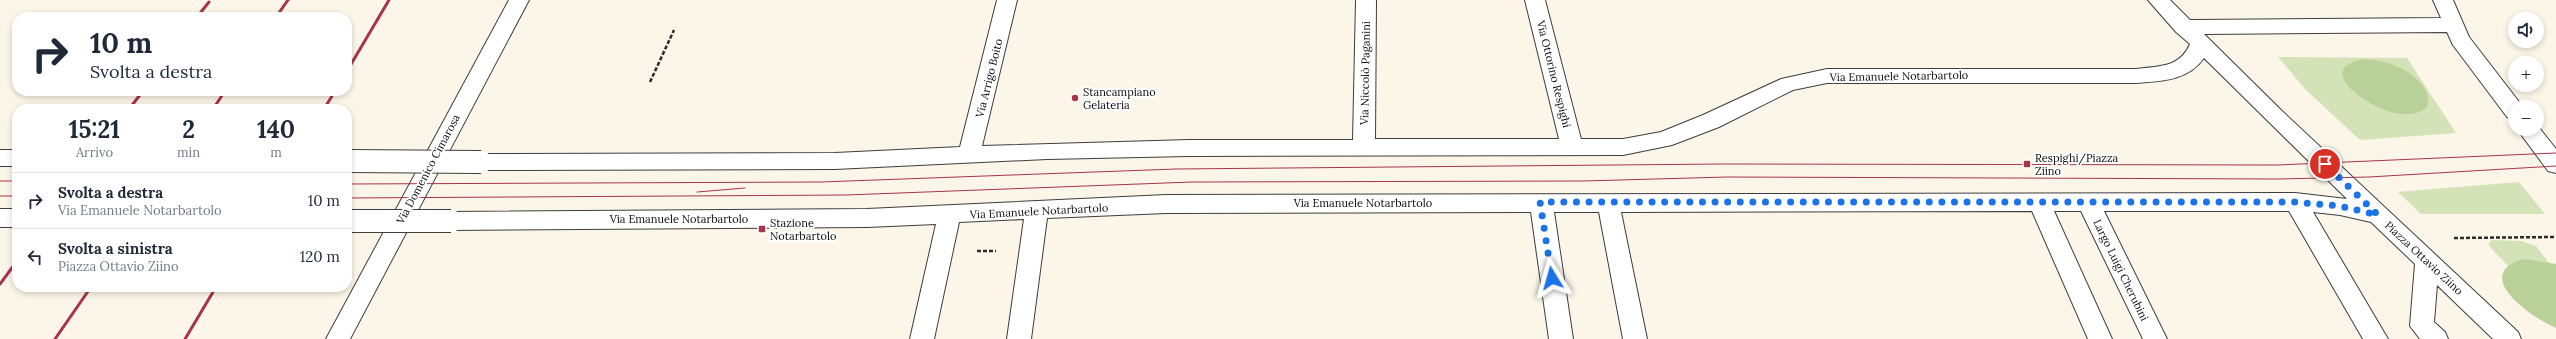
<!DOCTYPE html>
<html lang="it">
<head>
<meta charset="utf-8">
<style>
  body { margin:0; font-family:Lora,serif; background:#f2f2f3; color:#1f2937; height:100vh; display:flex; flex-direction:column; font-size:15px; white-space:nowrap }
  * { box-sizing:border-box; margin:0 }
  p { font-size:13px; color:#747a83 }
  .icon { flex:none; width:22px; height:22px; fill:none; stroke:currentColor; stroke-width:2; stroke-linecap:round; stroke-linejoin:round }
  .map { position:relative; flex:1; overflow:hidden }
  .side { position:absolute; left:12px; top:104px; width:340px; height:188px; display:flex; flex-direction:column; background:#fff; border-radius:16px; box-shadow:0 2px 6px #0003 }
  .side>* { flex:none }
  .guide { position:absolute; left:12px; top:12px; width:340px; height:84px; border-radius:16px; box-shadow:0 2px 6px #0003; background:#fff; color:#1f2937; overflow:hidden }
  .fabs { position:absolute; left:2508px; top:12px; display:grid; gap:8px }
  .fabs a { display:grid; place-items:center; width:36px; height:36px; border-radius:50%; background:#fff; box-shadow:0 2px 6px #0003; font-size:20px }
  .pin { position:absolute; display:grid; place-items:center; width:34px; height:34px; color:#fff; margin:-17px; border:2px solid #fff; border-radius:50%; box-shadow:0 1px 4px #0007 }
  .me { position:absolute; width:44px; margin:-22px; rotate:352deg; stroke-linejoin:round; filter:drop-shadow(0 0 3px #0008) }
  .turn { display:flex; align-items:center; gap:14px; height:84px; padding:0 12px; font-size:18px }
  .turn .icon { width:52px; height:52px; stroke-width:2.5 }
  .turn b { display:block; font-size:28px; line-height:34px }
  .eta { display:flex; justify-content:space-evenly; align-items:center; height:68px; text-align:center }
  .eta b { font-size:24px; font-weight:700; line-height:28px }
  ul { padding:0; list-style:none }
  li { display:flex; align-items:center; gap:12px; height:56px; padding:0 12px; border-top:1px solid #e0e1e3 }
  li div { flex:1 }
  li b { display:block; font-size:15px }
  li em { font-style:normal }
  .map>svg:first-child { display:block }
  .green { fill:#d4e2b8 }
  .forest { fill:#bad099 }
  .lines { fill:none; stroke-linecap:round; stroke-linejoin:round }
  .minor-casing { stroke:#3d3d3d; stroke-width:2 }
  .path { stroke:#2c2c2c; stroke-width:2.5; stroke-dasharray:4 2; stroke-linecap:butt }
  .minor { fill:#fff; fill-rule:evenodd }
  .tram { stroke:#a7344b; stroke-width:1 }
  .rail { stroke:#a7344b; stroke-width:3 }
  .minor-bridge-casing { stroke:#3d3d3d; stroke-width:24; stroke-linecap:butt }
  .minor-bridge { stroke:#fff; stroke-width:22 }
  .route { stroke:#1a73e8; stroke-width:7; stroke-dasharray:0 12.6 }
  .poi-dot { fill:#a7344b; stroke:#fff; stroke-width:1.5 }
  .labels { text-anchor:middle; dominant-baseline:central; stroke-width:4; stroke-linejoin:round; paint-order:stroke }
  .street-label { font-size:11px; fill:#0a0a0a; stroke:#fff }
  .poi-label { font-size:11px; fill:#0a0a0a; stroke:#fff; text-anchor:start }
</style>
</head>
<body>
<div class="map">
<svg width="2556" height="339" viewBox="0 0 2556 339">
  <rect width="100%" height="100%" fill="#fcf6e9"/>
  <g class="green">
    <path d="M 2278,57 L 2407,58 L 2456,133 L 2360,140 L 2306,90 Z"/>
    <path d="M 2519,182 L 2545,214 L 2421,214 L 2398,192 Z"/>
    <path d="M 2492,240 L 2521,241 L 2536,246 L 2556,272 L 2556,316 L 2490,247 L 2489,243 Z"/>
  </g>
  <g class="forest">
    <path d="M 2365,59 C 2379,60 2393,63 2406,71 C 2430,85 2443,116 2402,114 C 2374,113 2308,68 2365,59 Z"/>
    <path d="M 2524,259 L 2556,264 L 2556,328 C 2532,318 2469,274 2524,259 Z"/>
  </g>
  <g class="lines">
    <g class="minor-casing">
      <g id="minor">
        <path d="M 509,0 L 529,0 L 350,339 L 326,339 Z"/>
        <path d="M 997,0 L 1017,0 L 982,146 L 1189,140 L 1353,140 L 1356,0 L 1376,0 L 1375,139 L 1559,139 L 1525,0 L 1545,0 L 1581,139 L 1623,139 L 1661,132 L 1703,115 L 1781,79 L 1827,69 L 2136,69 C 2158,66 2180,68 2190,44 L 2176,32 L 2148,0 L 2170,0 L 2190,20 L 2441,18 L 2433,0 L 2453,0 L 2469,37 L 2523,107 L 2515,107 L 2515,120 L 2507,117 L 2453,45 L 2447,32 L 2204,34 L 2282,111 L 2518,332 L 2521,339 L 2493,339 L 2437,285 L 2434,322 L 2445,332 L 2448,339 L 2420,339 L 2410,326 L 2415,264 L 2371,222 L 2340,215 L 2313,212 L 2388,339 L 2363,339 L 2289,211 L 2104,211 L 2167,339 L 2143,339 L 2081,211 L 2054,211 L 2112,339 L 2088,339 L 2032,211 L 1621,212 L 1647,339 L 1623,339 L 1599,212 L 1554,212 L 1573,339 L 1549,339 L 1531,212 L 1166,213 L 1047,218 L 1031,339 L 1007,339 L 1024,219 L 959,222 L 934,339 L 910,339 L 936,224 L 867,227 L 451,230 L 443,227 L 440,221 L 443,215 L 451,212 L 867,209 L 1166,195 L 2295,193 L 2347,199 L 2204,58 C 2188,81 2161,81 2136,83 L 1827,83 L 1793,90 L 1719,127 L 1672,145 L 1623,155 L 1189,156 L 1047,159 L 835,169 L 481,170 L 473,168 L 470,162 L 473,156 L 481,154 L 835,153 L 960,147 Z"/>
        <path d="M 2537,125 L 2556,149 L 2556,173 L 2548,171 L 2517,129 L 2537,129 Z"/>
        <rect x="0" y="150" width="17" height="16"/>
        <rect x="0" y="209" width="17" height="18"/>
      </g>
    </g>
    <g class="path">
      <path d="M 650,82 L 674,30"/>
      <path d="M 2454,238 L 2556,237"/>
      <path d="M 977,251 L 996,251"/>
    </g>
    <use href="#minor" class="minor"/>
    <g class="tram">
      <path d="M 0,181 L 17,181"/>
      <path d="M 347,184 L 821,182 L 1176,169 L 1722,164 L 2277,165 L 2556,153"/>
      <path d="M 697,192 L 745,188"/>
      <path d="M 0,196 L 17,196"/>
      <path d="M 347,198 L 846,195 L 1192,182 L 1583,181 L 1727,177 L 2278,179 L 2369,177 L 2556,166"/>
    </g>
    <g class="rail">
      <path d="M 197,17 L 209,2"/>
      <path d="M 276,17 L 288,0"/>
      <path d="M 347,71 L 389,0"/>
      <path d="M 129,109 L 143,91"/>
      <path d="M 213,109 L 225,91"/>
      <path d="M 324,109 L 335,91"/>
      <path d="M 0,284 L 17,261"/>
      <path d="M 55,339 L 91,287"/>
      <path d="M 185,339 L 216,287"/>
    </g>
    <g class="minor-bridge-casing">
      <g id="minor-bridge">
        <path d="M 347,161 L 481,162"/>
        <path d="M 347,221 L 451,221"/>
      </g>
    </g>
    <use href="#minor-bridge" class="minor-bridge"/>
  </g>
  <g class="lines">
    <path class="route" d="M 1552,278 L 1540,202 L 2294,202 L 2340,206 L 2378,215 L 2325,164"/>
  </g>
  <g class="poi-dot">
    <circle cx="1075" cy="98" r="4"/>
    <rect x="2023" y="160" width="8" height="8" rx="2"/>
    <rect x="758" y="225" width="8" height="8" rx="2"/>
  </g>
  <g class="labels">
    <g class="street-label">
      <text transform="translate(1365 73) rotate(-89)">Via Niccolò Paganini</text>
      <text transform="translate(1554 74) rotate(76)">Via Ottorino Respighi</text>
      <text transform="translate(1899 76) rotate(-1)">Via Emanuele Notarbartolo</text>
      <text transform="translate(989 78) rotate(-76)">Via Arrigo Boito</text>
      <text transform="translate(428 169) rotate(-62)">Via Domenico Cimarosa</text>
      <text x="1363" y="203">Via Emanuele Notarbartolo</text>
      <text transform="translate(1039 211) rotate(-3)">Via Emanuele Notarbartolo</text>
      <text x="679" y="219">Via Emanuele Notarbartolo</text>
      <text transform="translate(2424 258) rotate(43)">Piazza Ottavio Ziino</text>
      <text transform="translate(2121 270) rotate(64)">Largo Luigi Cherubini</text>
    </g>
    <g class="poi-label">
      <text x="1083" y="92">Stancampiano<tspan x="1083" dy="13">Gelateria</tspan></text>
      <text x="2035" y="158">Respighi/Piazza<tspan x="2035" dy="13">Ziino</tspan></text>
      <text x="770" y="223">Stazione<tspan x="770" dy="13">Notarbartolo</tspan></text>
    </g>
  </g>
</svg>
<div class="fabs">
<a><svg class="icon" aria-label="sound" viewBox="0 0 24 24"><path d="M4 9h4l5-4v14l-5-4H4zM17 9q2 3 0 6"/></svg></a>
<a>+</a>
<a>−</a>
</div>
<div class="pin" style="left:2325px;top:164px;background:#d93025"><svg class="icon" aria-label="arrive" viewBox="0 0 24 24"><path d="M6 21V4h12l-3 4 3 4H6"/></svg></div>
<svg class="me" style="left:1552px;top:278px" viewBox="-20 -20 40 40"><path d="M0-17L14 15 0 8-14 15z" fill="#1a73e8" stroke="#fff" stroke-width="4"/></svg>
<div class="guide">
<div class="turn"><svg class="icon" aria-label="right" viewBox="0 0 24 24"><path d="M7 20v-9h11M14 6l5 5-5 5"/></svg><div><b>10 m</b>Svolta a destra</div></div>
</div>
<section class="side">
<div class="eta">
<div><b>15:21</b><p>Arrivo</p></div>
<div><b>2</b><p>min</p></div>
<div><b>140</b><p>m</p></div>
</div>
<ul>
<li><svg class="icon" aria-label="right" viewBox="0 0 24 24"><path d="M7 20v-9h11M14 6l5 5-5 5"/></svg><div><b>Svolta a destra</b><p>Via Emanuele Notarbartolo</p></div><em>10 m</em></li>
<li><svg class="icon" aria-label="left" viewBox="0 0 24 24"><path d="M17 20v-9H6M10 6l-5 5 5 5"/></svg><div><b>Svolta a sinistra</b><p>Piazza Ottavio Ziino</p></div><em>120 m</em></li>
</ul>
</section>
</div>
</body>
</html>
